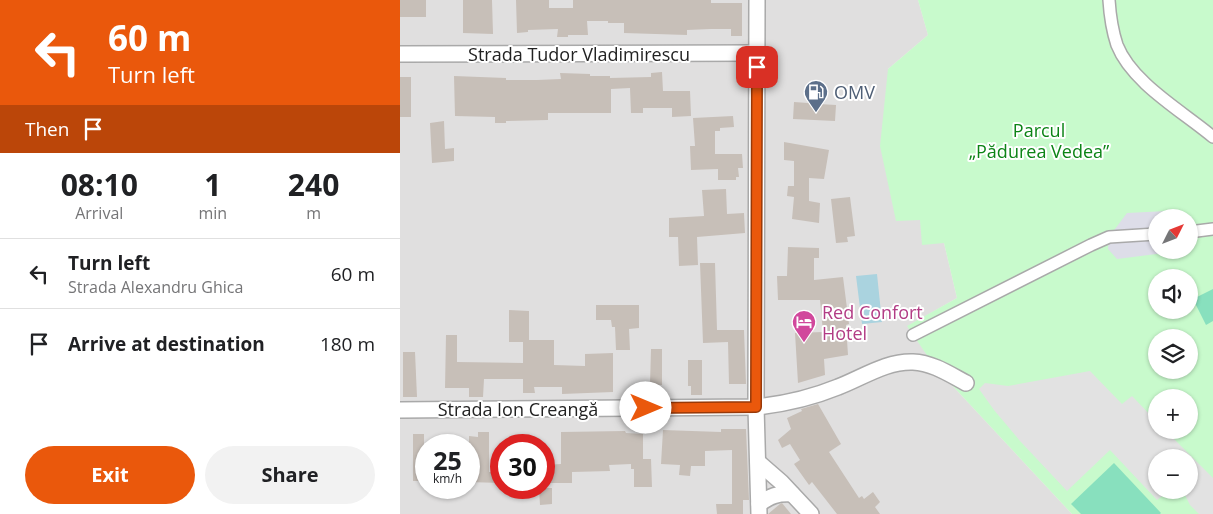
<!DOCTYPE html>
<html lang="en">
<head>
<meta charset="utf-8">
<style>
  body { margin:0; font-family:"Open Sans",sans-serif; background:#f2f2f2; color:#202124; height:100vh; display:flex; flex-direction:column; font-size:19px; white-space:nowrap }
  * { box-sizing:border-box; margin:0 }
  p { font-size:16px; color:#757577 }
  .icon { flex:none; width:28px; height:28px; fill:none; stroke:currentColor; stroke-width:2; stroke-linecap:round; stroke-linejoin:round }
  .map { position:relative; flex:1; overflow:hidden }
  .drawer { display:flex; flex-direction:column; background:#fff; width:400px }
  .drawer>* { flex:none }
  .hud { background:#ea580c; color:#fff; overflow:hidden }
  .needle { width:32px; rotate:48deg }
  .tools { position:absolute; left:748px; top:209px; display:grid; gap:10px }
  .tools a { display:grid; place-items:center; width:50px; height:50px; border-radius:50%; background:#fff; box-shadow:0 1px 4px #0004; font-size:25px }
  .speed { position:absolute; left:15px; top:434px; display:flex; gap:10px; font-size:25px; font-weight:700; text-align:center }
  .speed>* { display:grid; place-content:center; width:65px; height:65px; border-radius:50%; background:#fff; box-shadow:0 1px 4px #0004; line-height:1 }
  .speed small { font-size:12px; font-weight:400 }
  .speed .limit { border:8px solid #d22; background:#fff; color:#111 }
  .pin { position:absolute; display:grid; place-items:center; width:42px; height:42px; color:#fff; margin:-21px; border-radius:10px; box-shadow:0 2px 8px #0006 }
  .me { position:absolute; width:55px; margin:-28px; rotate:90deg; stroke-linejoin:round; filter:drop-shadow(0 0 4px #0008) }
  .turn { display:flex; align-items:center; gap:18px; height:105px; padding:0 25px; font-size:22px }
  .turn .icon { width:65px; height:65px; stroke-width:2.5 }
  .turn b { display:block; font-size:35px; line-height:42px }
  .then { display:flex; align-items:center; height:48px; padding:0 25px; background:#0003; gap:10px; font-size:19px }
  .eta { display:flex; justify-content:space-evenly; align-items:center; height:85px; text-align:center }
  .eta b { font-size:30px; font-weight:700; line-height:35px }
  .button { display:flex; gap:10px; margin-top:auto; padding:10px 25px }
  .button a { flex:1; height:58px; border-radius:30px; background:#ea580c; color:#fff; font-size:20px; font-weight:700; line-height:58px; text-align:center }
  .button a+a { background:#f2f2f2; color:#202124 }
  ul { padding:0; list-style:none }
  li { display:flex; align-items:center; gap:15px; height:70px; padding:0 25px; border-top:1px solid #e0e0e0 }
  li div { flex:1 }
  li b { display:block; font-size:19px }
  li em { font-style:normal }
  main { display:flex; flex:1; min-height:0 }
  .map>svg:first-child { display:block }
  .residential { fill:#e0dfdf; fill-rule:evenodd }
  .park { fill:#c8facc; fill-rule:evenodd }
  .pitch { fill:#88e0be }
  .parking { fill:#e2e2e2 }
  .plaza { fill:#dddde8 }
  .water { fill:#aad3df }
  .building { fill:#c7bfb8 }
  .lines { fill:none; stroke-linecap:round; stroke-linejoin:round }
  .pedestrian-casing { stroke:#a9a9a9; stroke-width:14 }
  .minor-casing { stroke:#a9a9a9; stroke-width:18 }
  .pedestrian { stroke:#fff; stroke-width:11 }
  .minor { stroke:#fff; stroke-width:15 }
  .route-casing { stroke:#983908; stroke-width:12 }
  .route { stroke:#ea580c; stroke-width:9 }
  .labels { text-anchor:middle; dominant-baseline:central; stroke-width:4; stroke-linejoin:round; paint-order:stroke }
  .street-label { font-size:18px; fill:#222; stroke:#fff }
  .service-label { font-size:18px; fill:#4e5e75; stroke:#fff; text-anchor:start }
  .park-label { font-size:18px; fill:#0c8416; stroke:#fff }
  .hotel-label { font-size:18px; fill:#b23c85; stroke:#fff; text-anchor:start }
</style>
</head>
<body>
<main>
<section class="drawer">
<div class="hud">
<div class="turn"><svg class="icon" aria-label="left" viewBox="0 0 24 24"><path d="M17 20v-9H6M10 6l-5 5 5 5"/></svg><div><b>60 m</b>Turn left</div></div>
<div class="then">Then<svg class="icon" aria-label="arrive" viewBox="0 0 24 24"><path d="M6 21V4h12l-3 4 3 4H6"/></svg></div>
</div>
<div class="eta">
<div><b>08:10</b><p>Arrival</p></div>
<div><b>1</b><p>min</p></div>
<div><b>240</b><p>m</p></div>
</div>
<ul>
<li><svg class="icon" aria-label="left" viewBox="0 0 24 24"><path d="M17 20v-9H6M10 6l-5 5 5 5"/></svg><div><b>Turn left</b><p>Strada Alexandru Ghica</p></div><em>60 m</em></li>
<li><svg class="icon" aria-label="arrive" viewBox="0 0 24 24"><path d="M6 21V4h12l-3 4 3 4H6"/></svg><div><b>Arrive at destination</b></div><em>180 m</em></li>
</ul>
<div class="button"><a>Exit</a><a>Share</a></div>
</section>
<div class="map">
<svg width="813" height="514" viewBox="0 0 813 514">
  <rect width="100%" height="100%" fill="#f2efe9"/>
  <path class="residential" d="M 0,0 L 518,0 L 528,35 L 488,69 L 520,219 L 544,243 L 557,298 L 508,326 L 535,367 L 672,514 L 0,514 ZM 26,445 L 69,445 L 69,488 L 26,488 ZM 101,445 L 144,445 L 144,488 L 101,488 Z"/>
  <path class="park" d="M 518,0 L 813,0 L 813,514 L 672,514 L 535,367 L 507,326 L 557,298 L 544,243 L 522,245 L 520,220 L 496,221 L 480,146 L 488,69 L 528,35 ZM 756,218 L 789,218 L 789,250 L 756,250 ZM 756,278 L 789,278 L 789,310 L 756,310 ZM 756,338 L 789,338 L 789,370 L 756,370 ZM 756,398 L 789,398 L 789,430 L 756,430 ZM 756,458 L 789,458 L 789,490 L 756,490 Z"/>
  <g class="pitch">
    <path d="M 813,289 L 813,321 L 806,325 L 793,299 Z"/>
    <path d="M 714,463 L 761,513 L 760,514 L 681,514 L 671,504 Z"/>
  </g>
  <path class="parking" d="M 690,371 L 722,404 L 732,396 L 756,421 L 756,430 L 765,430 L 813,478 L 813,514 L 799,514 L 790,505 L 785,495 L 778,490 L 789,490 L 789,458 L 756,458 L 756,490 L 770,490 L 757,500 L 710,450 L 667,491 L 620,441 L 594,410 L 579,389 L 585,383 L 608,386 Z"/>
  <path class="plaza" d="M 767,211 L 772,217 L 756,218 L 756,250 L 780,251 L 717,259 L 708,249 L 709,237 L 727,213 Z"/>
  <path class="water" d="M 477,274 L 482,322 L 462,324 L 456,276 Z"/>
  <g class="building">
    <rect x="0" y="0" width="26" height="17"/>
    <path d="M 63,0 L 92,0 L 93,34 L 63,33 Z"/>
    <path d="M 116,0 L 149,0 L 149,8 L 173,8 L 173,0 L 311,0 L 311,3 L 342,3 L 342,36 L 331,36 L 331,29 L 311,29 L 287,30 L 287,35 L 224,33 L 224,23 L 208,23 L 208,21 L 187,21 L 188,35 L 168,35 L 168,37 L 157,37 L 158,29 L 128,30 L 128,32 L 117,33 Z"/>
    <path d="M 262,72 L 263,91 L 290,91 L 291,116 L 272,117 L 272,108 L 243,108 L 243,113 L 231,113 L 230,88 L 211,89 L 211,113 L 148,113 L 148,120 L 106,121 L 106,123 L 95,123 L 95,117 L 55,116 L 54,76 L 106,78 L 106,80 L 137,80 L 161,79 L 160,73 L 190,74 L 190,76 L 210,76 L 210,78 L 251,77 L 251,73 Z"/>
    <rect x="0" y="77" width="11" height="40"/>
    <path d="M 409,87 L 420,88 L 419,104 L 436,105 L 435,121 L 393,119 L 394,102 L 408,103 Z"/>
    <path d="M 333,116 L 334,127 L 320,128 L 320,131 L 315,131 L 315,154 L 342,154 L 343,168 L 338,168 L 339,177 L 336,177 L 336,180 L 318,180 L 318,169 L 291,170 L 290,146 L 295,146 L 293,118 Z"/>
    <path d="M 44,121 L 45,149 L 54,148 L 54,161 L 32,163 L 30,123 Z"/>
    <path d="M 384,142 L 429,150 L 424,179 L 409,178 L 409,201 L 420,203 L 419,223 L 392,219 L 394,197 L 387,196 L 388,186 L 394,186 L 394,161 L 384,160 Z"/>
    <path d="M 326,189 L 327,214 L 344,213 L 345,233 L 297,237 L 298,265 L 279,266 L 278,237 L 269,237 L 269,218 L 304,216 L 302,190 Z"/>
    <path d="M 450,197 L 455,236 L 447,237 L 448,242 L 436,243 L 431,199 Z"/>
    <path d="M 388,247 L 419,248 L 419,258 L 414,258 L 414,280 L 443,277 L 449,324 L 446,325 L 448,355 L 424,359 L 425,375 L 398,383 L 395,333 L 423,332 L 420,300 L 378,300 L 377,276 L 387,276 Z"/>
    <path d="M 300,263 L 315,263 L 317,330 L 344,330 L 346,384 L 329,384 L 328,342 L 303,343 Z"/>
    <path d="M 196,305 L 239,305 L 239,328 L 229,329 L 230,350 L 216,350 L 215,327 L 212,327 L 211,320 L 196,320 Z"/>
    <path d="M 109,310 L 129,311 L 129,340 L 154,340 L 154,365 L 185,366 L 185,354 L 213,353 L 213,392 L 162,394 L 162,387 L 134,387 L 135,393 L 123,393 L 123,379 L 84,379 L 83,397 L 69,397 L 69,388 L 45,388 L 46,335 L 57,335 L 57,362 L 123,363 L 123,342 L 109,342 Z"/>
    <path d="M 251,349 L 262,349 L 262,385 L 250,385 Z"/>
    <path d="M 3,352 L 15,352 L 17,397 L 3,397 Z"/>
    <path d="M 288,360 L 302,360 L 302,395 L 291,395 L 291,386 L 288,386 Z"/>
    <path d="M 418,404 L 441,444 L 429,452 L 459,498 L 462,496 L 464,499 L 473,492 L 480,502 L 475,507 L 480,514 L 437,514 L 412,482 L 409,485 L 394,464 L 400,460 L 390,444 L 382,448 L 378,440 L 391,429 L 387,418 L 402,411 L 401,409 Z"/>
    <path d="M 321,429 L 346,429 L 349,500 L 343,500 L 343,514 L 317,514 L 316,504 L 332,504 L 332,450 L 305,451 L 305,466 L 291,466 L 290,476 L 279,475 L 280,465 L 261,464 L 263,430 L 321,432 Z"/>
    <path d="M 225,431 L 226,433 L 243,434 L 243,459 L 251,459 L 252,487 L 234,487 L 234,469 L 231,469 L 231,464 L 209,465 L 210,471 L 172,472 L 172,483 L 144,483 L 144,465 L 161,464 L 161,432 Z"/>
    <path d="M 78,432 L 89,432 L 89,472 L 101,472 L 101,483 L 69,482 L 69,436 L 78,437 Z"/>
    <rect x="13" y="434" width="11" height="47"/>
    <path d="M 139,488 L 152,488 L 152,504 L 140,505 Z"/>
    <path d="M 382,503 L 391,514 L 368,514 L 380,504 Z"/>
  </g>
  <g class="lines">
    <g class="pedestrian-casing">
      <g id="pedestrian">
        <path d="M 709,0 C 710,16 712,30 717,45 C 732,83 782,111 813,137"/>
        <path d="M 789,232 L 813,229"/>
        <path d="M 513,335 L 691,245 L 709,237 L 756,234"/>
      </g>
    </g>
    <g class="minor-casing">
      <g id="minor">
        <path d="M 357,0 L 356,407 L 359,514"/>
        <path d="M 0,54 L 357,53"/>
        <path d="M 0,410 L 356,407 C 385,404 411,398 438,387 C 462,378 486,361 513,362 C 533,363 549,374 566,383"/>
        <path d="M 358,462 L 381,482 L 411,514"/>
        <path d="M 359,504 C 370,496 378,493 392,494"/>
      </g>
    </g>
    <use href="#pedestrian" class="pedestrian"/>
    <use href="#minor" class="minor"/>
  </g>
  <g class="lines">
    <g class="route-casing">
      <path id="route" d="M 246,408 L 356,407 L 357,67"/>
    </g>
    <use href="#route" class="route"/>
  </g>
  <defs>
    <g id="fuel-pin" transform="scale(1.25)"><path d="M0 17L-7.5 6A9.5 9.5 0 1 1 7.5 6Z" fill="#5c6f8a" stroke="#fff"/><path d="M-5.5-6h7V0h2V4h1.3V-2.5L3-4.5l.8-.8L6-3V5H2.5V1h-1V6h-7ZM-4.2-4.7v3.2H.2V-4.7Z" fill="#fff"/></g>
    <g id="hotel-pin" transform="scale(1.25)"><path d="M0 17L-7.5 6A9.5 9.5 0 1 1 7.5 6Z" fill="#d1479c" stroke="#fff"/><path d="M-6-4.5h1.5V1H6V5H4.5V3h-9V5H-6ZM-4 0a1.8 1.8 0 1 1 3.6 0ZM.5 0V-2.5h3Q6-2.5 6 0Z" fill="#fff"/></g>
  </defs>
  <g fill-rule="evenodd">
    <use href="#fuel-pin" x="416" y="92"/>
    <use href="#hotel-pin" x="404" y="322"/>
  </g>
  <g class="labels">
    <g class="street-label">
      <text x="179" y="54">Strada Tudor Vladimirescu</text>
      <text x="118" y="409">Strada Ion Creangă</text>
    </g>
    <g class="service-label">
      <text x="434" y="92">OMV</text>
    </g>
    <g class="park-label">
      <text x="639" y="130">Parcul<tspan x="639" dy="21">„Pădurea Vedea”</tspan></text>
    </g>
    <g class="hotel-label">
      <text x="422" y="312">Red Confort<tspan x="422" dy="21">Hotel</tspan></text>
    </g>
  </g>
</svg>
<div class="tools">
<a><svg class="needle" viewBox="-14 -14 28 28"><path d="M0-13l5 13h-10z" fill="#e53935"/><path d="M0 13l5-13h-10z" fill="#757577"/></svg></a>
<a><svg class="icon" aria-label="sound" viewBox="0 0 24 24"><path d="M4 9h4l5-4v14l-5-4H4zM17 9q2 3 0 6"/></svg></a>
<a><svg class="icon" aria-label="layers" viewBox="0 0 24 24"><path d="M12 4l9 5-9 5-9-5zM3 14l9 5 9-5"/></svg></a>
<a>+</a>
<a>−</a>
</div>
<div class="speed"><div>25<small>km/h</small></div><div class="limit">30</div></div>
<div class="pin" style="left:357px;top:67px;background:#d93025"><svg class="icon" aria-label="arrive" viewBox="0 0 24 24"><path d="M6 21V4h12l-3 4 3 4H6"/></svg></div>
<svg class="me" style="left:246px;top:408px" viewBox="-20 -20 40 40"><circle r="19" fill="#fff"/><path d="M0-13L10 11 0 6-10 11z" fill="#ea580c"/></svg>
</div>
</main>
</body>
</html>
